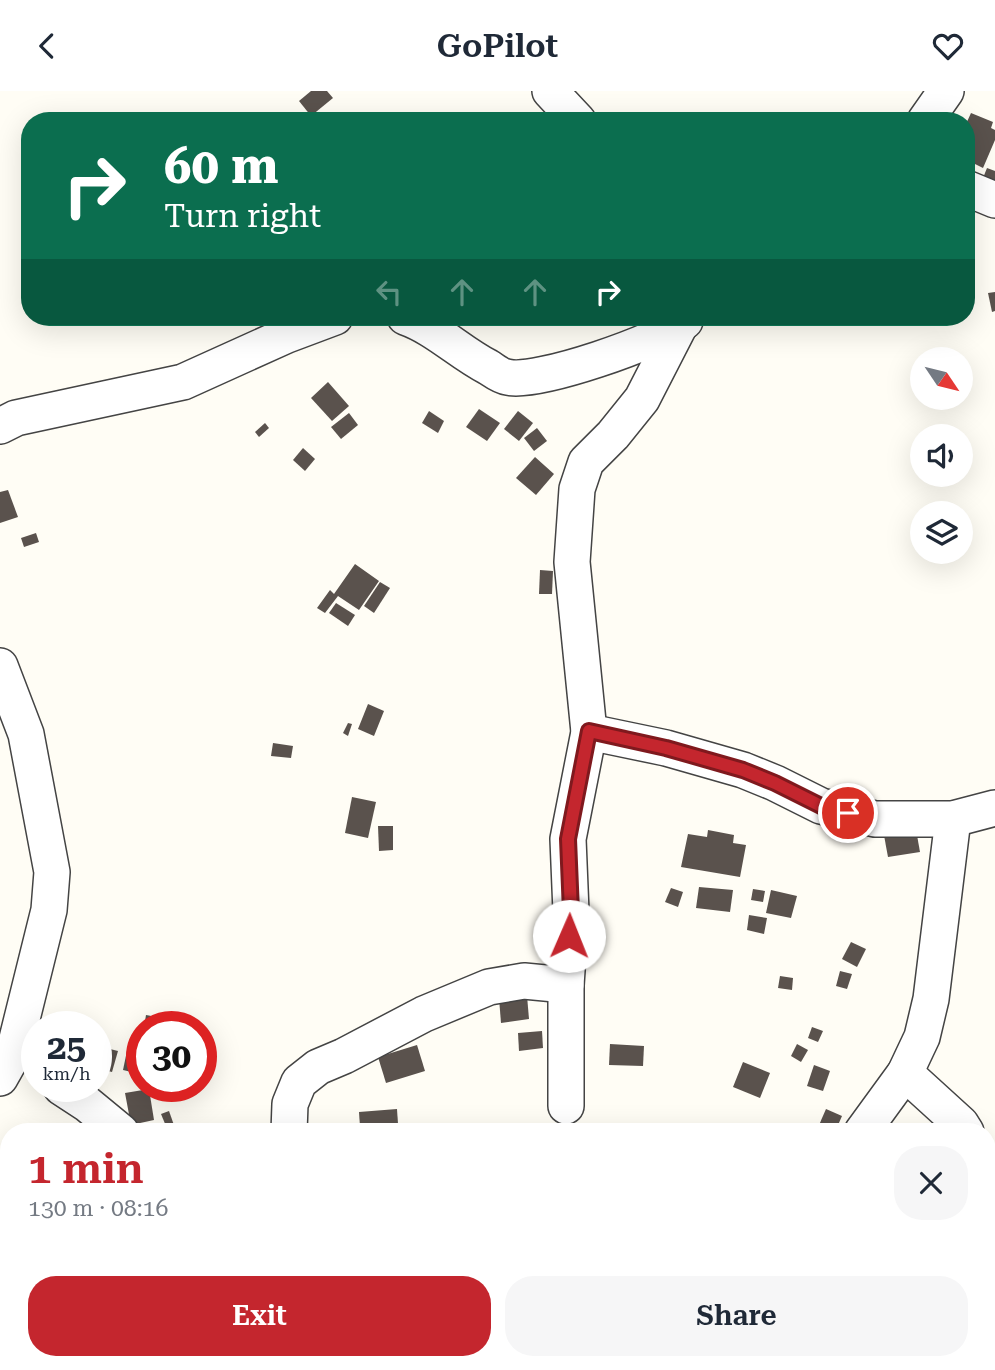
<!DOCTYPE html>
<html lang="en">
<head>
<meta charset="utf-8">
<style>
  body { margin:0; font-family:"Roboto Serif",serif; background:#f6f6f7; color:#1f2937; height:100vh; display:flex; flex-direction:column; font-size:26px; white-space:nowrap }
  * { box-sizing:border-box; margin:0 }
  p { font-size:23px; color:#747a83 }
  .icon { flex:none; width:38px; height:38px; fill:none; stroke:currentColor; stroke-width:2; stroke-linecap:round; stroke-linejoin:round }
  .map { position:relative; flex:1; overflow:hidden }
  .details { position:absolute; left:0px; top:1032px; width:996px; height:247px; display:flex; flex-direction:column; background:#fff; border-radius:28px 28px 0 0; box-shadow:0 7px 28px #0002 }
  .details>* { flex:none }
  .guide { position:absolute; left:21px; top:21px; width:954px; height:214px; border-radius:28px; box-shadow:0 7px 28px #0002; background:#0b6e4f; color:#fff; overflow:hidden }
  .needle { width:46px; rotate:125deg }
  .fabs { position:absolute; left:910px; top:256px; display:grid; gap:14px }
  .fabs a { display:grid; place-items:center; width:63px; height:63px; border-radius:50%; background:#fff; box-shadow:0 7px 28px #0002; font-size:35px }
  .speed { position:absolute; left:21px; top:920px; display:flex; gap:14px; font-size:35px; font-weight:700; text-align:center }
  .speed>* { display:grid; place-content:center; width:91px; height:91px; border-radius:50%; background:#fff; box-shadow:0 7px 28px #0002; line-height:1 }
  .speed small { font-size:18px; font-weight:400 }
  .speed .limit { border:10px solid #d22; background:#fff; color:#111 }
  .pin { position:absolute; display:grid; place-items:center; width:60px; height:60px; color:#fff; margin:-30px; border:4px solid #fff; border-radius:50%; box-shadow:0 2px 7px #0007 }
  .me { position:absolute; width:77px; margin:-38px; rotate:1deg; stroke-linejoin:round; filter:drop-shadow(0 0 5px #0008) }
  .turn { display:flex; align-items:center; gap:24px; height:147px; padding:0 28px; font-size:32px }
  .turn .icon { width:91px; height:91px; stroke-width:2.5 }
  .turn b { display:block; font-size:49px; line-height:60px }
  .lanes { display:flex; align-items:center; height:66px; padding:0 28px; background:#0003; justify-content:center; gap:35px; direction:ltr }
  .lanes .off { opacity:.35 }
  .round { display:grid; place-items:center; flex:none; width:74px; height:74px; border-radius:28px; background:#f6f6f7 }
  .head { display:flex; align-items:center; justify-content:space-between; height:119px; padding:0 28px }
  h1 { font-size:42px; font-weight:600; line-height:52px; color:#c4262e }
  .primary-button { display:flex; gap:14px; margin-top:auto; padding:14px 28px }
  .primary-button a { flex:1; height:80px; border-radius:28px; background:#c4262e; color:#fff; font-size:28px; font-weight:600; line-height:80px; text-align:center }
  .primary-button a+a { background:#f6f6f7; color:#1f2937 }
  header { display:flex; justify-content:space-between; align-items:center; height:91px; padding:0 28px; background:#fff; font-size:32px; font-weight:600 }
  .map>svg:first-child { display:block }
  .building { fill:#5a524d }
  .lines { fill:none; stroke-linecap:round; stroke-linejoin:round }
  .minor-casing { stroke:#444; stroke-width:38 }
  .minor { stroke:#fff; stroke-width:35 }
  .route-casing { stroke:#7f191e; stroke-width:18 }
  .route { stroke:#c4262e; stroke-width:12 }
</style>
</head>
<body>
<header><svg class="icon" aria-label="back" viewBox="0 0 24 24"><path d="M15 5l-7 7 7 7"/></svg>GoPilot<svg class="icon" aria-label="heart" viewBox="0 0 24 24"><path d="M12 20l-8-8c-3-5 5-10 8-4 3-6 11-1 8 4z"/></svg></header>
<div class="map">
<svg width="995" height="1279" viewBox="0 0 995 1279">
  <rect width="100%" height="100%" fill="#fffdf5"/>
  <g class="building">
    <path d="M 311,0 L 327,0 L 333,7 L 311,25 L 299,10 Z"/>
    <path d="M 971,22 L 993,31 L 991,37 L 995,39 L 995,49 L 983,77 L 973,72 L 971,78 L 966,76 L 966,33 Z"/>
    <path d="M 987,77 L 995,80 L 995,98 L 981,92 Z"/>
    <path d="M 995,201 L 995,220 L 992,221 L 988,202 Z"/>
    <path d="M 328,291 L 349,315 L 332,330 L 311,307 Z"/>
    <path d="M 479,318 L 500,332 L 487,350 L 466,336 Z"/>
    <path d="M 429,320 L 444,330 L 438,342 L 422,332 Z"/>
    <path d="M 518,320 L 533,332 L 519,350 L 504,338 Z"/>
    <path d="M 349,322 L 358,334 L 341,348 L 331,336 Z"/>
    <path d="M 265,332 L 269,337 L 259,346 L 255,341 Z"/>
    <path d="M 537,337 L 547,350 L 534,360 L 524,347 Z"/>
    <path d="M 303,357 L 315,368 L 305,380 L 293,369 Z"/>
    <path d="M 535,366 L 554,383 L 536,404 L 516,387 Z"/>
    <path d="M 8,399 L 18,426 L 0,432 L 0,401 Z"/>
    <path d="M 36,442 L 39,451 L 24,456 L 21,447 Z"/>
    <path d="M 355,473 L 379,490 L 359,519 L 338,505 L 325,522 L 317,517 L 330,499 L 334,503 Z"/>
    <path d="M 540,479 L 553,480 L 552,503 L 539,503 Z"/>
    <path d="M 380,491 L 390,497 L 374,522 L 364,515 Z"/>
    <path d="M 336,512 L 355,524 L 348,535 L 329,522 Z"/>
    <path d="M 368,613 L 384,620 L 374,645 L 358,638 Z"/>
    <path d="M 348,632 L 352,633 L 348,645 L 343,642 Z"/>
    <path d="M 273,652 L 293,655 L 291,667 L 271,665 Z"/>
    <path d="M 352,706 L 376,711 L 368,747 L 345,742 Z"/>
    <path d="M 915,733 L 920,761 L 888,766 L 883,739 Z"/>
    <path d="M 378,735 L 393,735 L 393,759 L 379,760 Z"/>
    <path d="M 708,739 L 734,744 L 733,752 L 746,754 L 740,786 L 681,776 L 688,743 L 707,746 Z"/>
    <path d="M 699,796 L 733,799 L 730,821 L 696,817 Z"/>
    <path d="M 671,797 L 683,801 L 678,816 L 665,811 Z"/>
    <path d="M 753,798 L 765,800 L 763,811 L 751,809 Z"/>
    <path d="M 771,799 L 797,805 L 791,827 L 766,822 Z"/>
    <path d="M 749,824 L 767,827 L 764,843 L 747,839 Z"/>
    <path d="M 851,851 L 866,858 L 857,876 L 842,868 Z"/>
    <path d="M 840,880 L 852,883 L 847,898 L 836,895 Z"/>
    <path d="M 780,885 L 793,887 L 792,899 L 778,897 Z"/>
    <path d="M 526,893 L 529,928 L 501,932 L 499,907 Z"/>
    <path d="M 146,924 L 168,928 L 166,936 L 144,936 Z"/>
    <path d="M 85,929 L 87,936 L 68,936 L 67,933 Z"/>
    <path d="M 812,936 L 823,940 L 818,951 L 808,947 Z"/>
    <path d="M 542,940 L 543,957 L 519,960 L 518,942 Z"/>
    <path d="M 610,953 L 644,955 L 643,975 L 609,974 Z"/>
    <path d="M 797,953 L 808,959 L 801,971 L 791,965 Z"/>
    <path d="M 417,954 L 425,980 L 386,992 L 378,966 Z"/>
    <path d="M 128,955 L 142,958 L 140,983 L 123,979 Z"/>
    <path d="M 102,956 L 118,960 L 112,981 L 97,977 Z"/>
    <path d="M 743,971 L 770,982 L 760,1007 L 733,996 Z"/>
    <path d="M 814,974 L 830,980 L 823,1000 L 807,995 Z"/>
    <path d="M 149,998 L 154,1029 L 131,1034 L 125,1002 Z"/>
    <path d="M 397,1018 L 398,1033 L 360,1036 L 359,1021 Z"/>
    <path d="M 826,1018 L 842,1025 L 835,1041 L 816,1041 Z"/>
    <path d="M 169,1020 L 175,1037 L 168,1040 L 161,1023 Z"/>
    <path d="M 732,1270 L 733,1279 L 709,1279 L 708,1272 Z"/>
    <path d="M 610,1272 L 634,1278 L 633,1279 L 608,1279 Z"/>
  </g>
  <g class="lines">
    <g class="minor-casing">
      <g id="minor">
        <path d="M 550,0 L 578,30"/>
        <path d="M 925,30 L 946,0"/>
        <path d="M 966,97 L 995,109"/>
        <path d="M 405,226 C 436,237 459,261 488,276 C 493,279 500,285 507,286 C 535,294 661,250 685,230"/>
        <path d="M 0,335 L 16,327 L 183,291 L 287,244 L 335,226"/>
        <path d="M 0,575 L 26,643 L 52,781 L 49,819 L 13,964 L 0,987"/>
        <path d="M 589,641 L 666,657 L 743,679 L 775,692 L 821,715 L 875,728 L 953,728 L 995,717"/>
        <path d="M 905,982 L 961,1033 L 966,1041"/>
        <path d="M 61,996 L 87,1013 L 121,1041"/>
        <path d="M 566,1015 L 566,894 L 571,821 L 568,748 L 589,641 L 572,471 L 577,398 L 586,371 L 613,344 L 642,308 L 680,234"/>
        <path d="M 289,1041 L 290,1013 L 299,991 L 318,976 L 344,965 L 424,923 L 489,896 L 524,890 L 566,894"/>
        <path d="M 862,1041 L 905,982 L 922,946 L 931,908 L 953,728"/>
        <path d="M 987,1079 L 995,1095"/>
        <path d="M 121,1279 L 124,1270"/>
        <path d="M 754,1279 L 756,1270"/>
      </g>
    </g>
    <use href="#minor" class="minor"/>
  </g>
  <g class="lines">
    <g class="route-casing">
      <path id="route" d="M 569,845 L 571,821 L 568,748 L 589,640 L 666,657 L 743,679 L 775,692 L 821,715 L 848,722"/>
    </g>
    <use href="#route" class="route"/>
  </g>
</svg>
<div class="fabs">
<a><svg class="needle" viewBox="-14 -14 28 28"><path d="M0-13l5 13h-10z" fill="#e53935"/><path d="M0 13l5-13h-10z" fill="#747a83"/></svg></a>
<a><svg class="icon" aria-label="sound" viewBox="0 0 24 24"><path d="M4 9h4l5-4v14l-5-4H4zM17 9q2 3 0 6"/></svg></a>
<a><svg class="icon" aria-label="layers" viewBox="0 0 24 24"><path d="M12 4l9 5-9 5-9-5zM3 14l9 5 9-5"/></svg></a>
</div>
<div class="speed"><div>25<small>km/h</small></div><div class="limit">30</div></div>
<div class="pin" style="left:848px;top:722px;background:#d93025"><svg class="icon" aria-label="arrive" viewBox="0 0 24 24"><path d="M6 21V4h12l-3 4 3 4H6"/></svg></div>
<svg class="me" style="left:569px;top:845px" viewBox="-20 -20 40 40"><circle r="19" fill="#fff"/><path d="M0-13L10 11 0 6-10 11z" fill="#c4262e"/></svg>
<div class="guide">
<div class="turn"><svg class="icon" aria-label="right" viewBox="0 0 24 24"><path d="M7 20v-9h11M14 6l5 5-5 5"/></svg><div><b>60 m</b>Turn right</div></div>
<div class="lanes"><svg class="icon off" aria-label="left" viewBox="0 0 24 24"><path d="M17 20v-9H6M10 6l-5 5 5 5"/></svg><svg class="icon off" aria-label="ahead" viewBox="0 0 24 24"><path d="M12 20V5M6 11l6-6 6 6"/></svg><svg class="icon off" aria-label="ahead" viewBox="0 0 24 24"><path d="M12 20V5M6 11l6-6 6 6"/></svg><svg class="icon" aria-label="right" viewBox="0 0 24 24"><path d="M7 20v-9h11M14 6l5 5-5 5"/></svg></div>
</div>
<section class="details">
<div class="head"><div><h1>1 min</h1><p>130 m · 08:16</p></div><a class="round"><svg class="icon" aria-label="close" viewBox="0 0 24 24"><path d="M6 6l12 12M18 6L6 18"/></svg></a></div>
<div class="primary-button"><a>Exit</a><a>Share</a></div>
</section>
</div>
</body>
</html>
